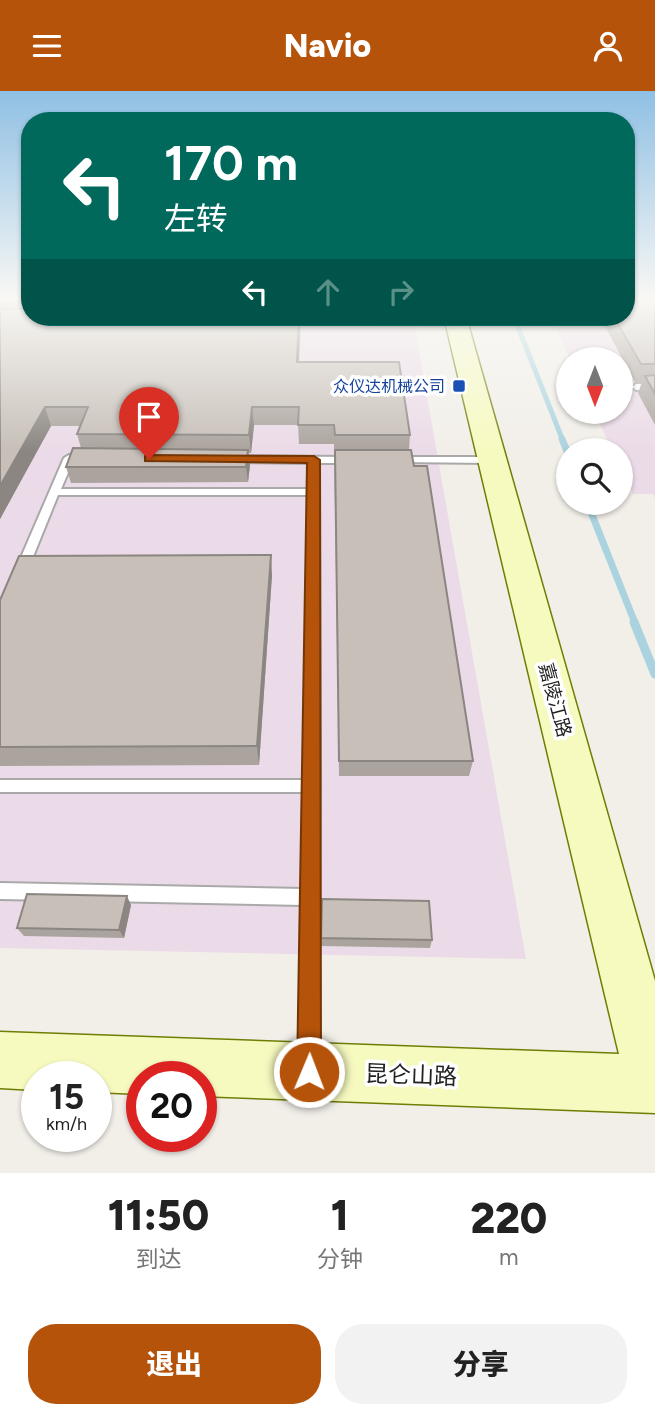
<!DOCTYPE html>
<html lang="zh">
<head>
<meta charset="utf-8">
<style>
  body { margin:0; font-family:Figtree,"Noto Sans SC",sans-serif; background:#f2f2f2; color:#222; height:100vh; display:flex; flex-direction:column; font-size:26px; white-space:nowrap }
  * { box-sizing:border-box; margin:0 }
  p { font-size:23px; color:#767676 }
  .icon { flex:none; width:38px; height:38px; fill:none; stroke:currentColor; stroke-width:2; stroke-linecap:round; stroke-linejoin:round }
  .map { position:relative; height:1082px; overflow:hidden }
  .drawer { display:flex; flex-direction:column; background:#fff; flex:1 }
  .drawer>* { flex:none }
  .banner { position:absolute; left:21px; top:21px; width:614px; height:214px; border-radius:28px; box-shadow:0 2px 5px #0004; background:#00695c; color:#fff; overflow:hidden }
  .needle { width:46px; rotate:180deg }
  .tools { position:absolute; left:556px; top:256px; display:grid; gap:14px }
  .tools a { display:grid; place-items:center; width:77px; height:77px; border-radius:50%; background:#fff; box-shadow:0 2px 5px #0004; font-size:35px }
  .speed { position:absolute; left:21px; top:970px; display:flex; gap:14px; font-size:35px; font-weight:700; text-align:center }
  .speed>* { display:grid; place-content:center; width:91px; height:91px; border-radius:50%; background:#fff; box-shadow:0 2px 5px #0004; line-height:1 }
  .speed small { font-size:18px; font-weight:400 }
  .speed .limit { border:10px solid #d22; background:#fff; color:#111 }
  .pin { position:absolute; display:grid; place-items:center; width:60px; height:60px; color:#fff; margin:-72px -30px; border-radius:50% 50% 50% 0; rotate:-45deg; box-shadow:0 0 7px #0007 }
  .pin .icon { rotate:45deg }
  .me { position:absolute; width:77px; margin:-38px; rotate:1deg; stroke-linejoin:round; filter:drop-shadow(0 0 5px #0008) }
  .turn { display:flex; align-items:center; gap:24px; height:147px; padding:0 28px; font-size:32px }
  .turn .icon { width:91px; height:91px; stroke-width:2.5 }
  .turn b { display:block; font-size:49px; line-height:60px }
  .lanes { display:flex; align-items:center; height:66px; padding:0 28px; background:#0003; justify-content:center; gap:35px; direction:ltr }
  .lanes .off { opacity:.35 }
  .eta { display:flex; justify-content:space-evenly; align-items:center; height:119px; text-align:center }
  .eta b { font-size:42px; font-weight:800; line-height:49px }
  .button { display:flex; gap:14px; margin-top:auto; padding:14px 28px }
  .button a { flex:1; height:80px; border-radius:28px; background:#b45309; color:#fff; font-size:28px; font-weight:800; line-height:80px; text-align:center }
  .button a+a { background:#f2f2f2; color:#222 }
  header { display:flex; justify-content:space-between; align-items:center; height:91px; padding:0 28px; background:#b45309; color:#fff; font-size:32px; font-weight:800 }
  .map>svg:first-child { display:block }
  .industrial { fill:#ebdbe8 }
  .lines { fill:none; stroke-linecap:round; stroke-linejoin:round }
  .stream-far2 { stroke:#aad3df; stroke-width:5 }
  .stream-far1 { stroke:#aad3df; stroke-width:7 }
  .stream { stroke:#aad3df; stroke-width:9 }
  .lane-casing { stroke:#a9a9a9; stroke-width:4 }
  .secondary-casing { stroke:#707d05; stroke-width:3 }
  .lane { fill:#fff; fill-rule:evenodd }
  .secondary { fill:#f7fabf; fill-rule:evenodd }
  .wall { fill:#aba49e }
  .shaded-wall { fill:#8b8681 }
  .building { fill:#c7bfb8; stroke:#8b8681; stroke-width:2 }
  .route { fill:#b45309; stroke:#753606; stroke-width:2 }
  .transit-dot { fill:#1a4fb4; stroke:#fff; stroke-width:2.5 }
  .labels { text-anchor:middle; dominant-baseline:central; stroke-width:7; stroke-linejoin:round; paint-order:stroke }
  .far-transit-label { font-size:16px; fill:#164399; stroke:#fff; text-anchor:end }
  .street-label { font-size:19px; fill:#222; stroke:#fff }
  .near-street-label { font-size:23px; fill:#222; stroke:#fff }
</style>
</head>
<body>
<header><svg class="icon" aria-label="menu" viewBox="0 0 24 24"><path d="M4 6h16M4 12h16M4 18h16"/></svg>Navio<svg class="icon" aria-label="person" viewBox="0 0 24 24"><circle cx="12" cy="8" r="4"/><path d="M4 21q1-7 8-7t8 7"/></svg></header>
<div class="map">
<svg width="655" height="1082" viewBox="0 0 655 1082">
  <rect width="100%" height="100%" fill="#f2efe9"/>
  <g class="industrial">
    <path d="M 0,209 L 30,226 L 413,226 L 526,868 L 0,857 Z"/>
    <path d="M 655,209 L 655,408 L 653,403 L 633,403 L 621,378 L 621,359 L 612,359 L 594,320 L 621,320 L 621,268 L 570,268 L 550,226 L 626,226 Z"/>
  </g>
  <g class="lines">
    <path class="stream-far2" d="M 514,226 L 563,350"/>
    <g class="stream-far1">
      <path d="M 562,348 L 569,365"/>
      <path d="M 587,411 L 635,532"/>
    </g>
    <path class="stream" d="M 634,531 L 655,583"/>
    <g class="lane-casing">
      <g id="lane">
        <path d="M 282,229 L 457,230 L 461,232 L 457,234 L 285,233 L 281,231 Z"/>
        <path d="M 655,293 L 655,299 L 636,299 L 632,296 L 636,293 Z"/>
        <path d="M 85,364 L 88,365 L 88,369 L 73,370 L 61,398 L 309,398 L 309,372 L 233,371 L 228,368 L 233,365 L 352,366 L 357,369 L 352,372 L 319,372 L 320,695 L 318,966 L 316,973 L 309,975 L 302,973 L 300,966 L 303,814 L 0,808 L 0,792 L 303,798 L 306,701 L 0,701 L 0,689 L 306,689 L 309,404 L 58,404 L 28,478 L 22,482 L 18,481 L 16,478 L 64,367 L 69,364 Z"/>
        <path d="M 398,366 L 492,366 L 497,369 L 492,372 L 395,371 L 395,367 Z"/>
      </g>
    </g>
    <g class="secondary-casing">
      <path id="secondary" d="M 444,226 L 466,226 L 655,890 L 655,1022 L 201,1005 L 201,985 L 142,985 L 142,1003 L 96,1001 L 96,985 L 37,985 L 37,999 L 0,997 L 0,941 L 619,963 Z"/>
    </g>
    <use href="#lane" class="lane"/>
    <use href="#secondary" class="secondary"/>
  </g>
  <g class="wall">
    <path d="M 0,209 L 30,209 L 30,226 L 301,226 L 299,271 L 410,344 L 409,359 L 414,375 L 473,670 L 469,685 L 339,685 L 334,353 L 299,353 L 298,334 L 254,334 L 251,362 L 248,362 L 250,374 L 248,391 L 71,392 L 66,376 L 81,357 L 77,343 L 80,335 L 51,335 L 0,428 Z"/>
    <path d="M 655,209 L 655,334 L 638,302 L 642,291 L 635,291 L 600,226 L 626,226 Z"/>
    <path d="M 272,484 L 259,674 L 0,675 L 0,509 Z"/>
    <path d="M 322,808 L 432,849 L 430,857 L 321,855 Z"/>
    <path d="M 131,814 L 124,847 L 24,845 L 17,837 Z"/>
  </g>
  <g class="shaded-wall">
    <path d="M 300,226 L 300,236 L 298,289 L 297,271 Z"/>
    <path d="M 45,316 L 51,335 L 0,428 L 0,395 Z"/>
    <path d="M 252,316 L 254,334 L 251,362 L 249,344 Z"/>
    <path d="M 248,359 L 250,374 L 248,391 L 246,376 Z"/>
    <path d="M 271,464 L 272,484 L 259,674 L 257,655 Z"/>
    <path d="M 127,805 L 131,814 L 124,847 L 119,839 Z"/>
  </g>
  <g class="building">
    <path d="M 626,209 L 655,209 L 655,273 L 641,273 L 614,226 L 626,226 Z"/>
    <path d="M 0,218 L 30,218 L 30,226 L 299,226 L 297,271 L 399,271 L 410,344 L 335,344 L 334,334 L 298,334 L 299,316 L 252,316 L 249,344 L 77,343 L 88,316 L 45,316 L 0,395 Z"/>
    <path d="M 655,284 L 655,303 L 645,285 Z"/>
    <path d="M 73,357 L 248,359 L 246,376 L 66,376 Z"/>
    <path d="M 335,359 L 411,359 L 414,375 L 427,375 L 473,670 L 339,670 Z"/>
    <path d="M 271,464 L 257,655 L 0,656 L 0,509 L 19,465 Z"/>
    <path d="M 27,803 L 127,805 L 119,839 L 17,837 Z"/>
    <path d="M 322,808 L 429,810 L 432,849 L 321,847 Z"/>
  </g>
  <linearGradient id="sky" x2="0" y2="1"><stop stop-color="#8fc0e4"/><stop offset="0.58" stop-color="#f9f8f5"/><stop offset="1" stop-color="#f9f8f5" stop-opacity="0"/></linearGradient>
  <rect width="655" height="360" fill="url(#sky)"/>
  <path class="route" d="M 149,364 L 314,365 L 320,369 L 321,981 L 318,989 L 309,993 L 300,989 L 297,981 L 307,372 L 145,370 L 145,365 Z"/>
  <rect class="transit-dot" x="452" y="288" width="14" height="14" rx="3.5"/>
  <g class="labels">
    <g class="far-transit-label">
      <text x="445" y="295">众仪达机械公司</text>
    </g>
    <g class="street-label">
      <text transform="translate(555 609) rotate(75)">嘉陵江路</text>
    </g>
    <g class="near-street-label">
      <text transform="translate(411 984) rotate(2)">昆仑山路</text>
    </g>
  </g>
</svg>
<div class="tools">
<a><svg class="needle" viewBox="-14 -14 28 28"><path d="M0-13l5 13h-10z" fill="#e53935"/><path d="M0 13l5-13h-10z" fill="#767676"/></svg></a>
<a><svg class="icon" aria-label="search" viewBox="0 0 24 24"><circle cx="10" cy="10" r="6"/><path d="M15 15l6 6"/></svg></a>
</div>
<div class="speed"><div>15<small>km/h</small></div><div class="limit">20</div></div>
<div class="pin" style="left:149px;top:368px;background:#d93025"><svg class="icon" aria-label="arrive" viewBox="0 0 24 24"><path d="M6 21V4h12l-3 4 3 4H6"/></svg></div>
<svg class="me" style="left:309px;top:981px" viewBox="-20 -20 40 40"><circle r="17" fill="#b45309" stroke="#fff" stroke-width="3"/><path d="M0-11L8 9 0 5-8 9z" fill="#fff"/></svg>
<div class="banner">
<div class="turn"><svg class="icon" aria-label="left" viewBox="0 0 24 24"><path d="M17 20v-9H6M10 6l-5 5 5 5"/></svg><div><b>170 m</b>左转</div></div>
<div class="lanes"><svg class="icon" aria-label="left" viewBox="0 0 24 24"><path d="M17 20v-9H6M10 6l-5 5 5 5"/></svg><svg class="icon off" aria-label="ahead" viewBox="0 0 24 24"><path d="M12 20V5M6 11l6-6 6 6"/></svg><svg class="icon off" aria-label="right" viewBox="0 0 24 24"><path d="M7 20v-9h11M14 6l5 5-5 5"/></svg></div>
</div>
</div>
<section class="drawer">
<div class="eta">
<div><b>11:50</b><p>到达</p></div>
<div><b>1</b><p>分钟</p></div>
<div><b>220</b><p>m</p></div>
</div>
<div class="button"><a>退出</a><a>分享</a></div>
</section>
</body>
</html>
